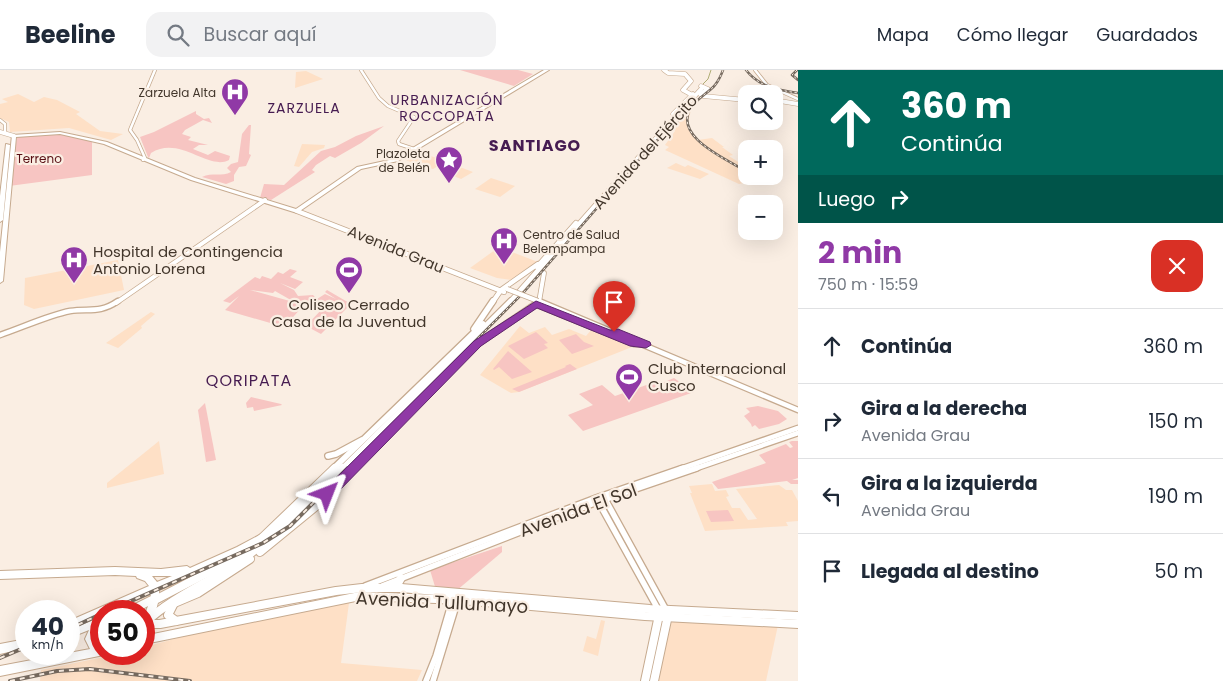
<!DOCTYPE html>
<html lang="es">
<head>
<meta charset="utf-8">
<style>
  body { margin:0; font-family:Poppins,sans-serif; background:#f2f2f3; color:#1f2937; height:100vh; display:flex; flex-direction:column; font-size:19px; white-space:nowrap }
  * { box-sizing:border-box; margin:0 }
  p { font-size:16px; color:#747a83 }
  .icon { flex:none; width:28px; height:28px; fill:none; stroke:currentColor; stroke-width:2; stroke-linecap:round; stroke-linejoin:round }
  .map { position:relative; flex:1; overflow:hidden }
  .details { display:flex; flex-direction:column; background:#fff; width:425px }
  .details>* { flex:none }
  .top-card { background:#00695c; color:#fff; overflow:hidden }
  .tools { position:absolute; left:738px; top:15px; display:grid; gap:10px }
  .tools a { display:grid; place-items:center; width:45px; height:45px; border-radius:10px; background:#fff; box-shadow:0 5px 20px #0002; font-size:25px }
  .speed { position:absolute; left:15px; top:530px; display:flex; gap:10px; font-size:25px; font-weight:700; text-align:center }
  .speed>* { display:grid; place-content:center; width:65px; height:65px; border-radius:50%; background:#fff; box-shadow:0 5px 20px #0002; line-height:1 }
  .speed small { font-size:12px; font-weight:400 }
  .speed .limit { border:8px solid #d22; background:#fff; color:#111 }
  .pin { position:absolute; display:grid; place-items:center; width:42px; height:42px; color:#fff; margin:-51px -21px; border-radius:50% 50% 50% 0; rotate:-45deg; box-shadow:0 0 5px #0007 }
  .pin .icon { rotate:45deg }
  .me { position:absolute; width:55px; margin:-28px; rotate:45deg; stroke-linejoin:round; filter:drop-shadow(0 0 4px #0008) }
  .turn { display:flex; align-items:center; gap:18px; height:105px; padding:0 20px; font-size:22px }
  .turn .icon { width:65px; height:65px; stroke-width:2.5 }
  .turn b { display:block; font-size:35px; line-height:42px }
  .then { display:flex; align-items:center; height:48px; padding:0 20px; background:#0003; gap:10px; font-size:19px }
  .round { display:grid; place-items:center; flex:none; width:52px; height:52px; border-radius:15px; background:#f2f2f3 }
  .head { display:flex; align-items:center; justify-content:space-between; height:85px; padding:0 20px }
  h1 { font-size:30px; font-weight:700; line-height:38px; color:#9039a6 }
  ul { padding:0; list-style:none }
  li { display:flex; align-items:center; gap:15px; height:75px; padding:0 20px; border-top:1px solid #e0e1e3 }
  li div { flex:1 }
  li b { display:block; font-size:19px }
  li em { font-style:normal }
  header { display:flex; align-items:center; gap:30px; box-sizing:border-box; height:70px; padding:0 25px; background:#fff; border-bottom:1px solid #e0e1e3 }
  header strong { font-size:24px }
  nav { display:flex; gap:28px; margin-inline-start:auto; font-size:18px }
  .search { width:350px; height:45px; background:#f2f2f3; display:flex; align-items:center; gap:12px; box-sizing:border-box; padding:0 18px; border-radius:15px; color:#747a83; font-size:19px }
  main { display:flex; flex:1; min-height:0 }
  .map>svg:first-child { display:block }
  .built { fill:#fee0c6 }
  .green { fill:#f7c5c2 }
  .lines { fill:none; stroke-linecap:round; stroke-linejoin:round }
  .stream { stroke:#afad75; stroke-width:1 }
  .minor-far3-casing { stroke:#c6aa8f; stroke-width:4 }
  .minor-far2-casing { stroke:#c6aa8f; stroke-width:5.5 }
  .minor-far1-casing { stroke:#c6aa8f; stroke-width:7 }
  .minor-casing { stroke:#c6aa8f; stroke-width:8 }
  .major-far3-casing { stroke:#c6aa8f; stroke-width:5 }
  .major-far2-casing { stroke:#c6aa8f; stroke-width:6 }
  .major-far1-casing { stroke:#c6aa8f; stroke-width:8 }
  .major-casing { stroke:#c6aa8f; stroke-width:10 }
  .highway-casing { stroke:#c6aa8f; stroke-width:2 }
  .minor-far3 { stroke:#fff; stroke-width:2.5 }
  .minor-far2 { stroke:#fff; stroke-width:4 }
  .minor-far1 { stroke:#fff; stroke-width:4.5 }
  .minor { stroke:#fff; stroke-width:5.5 }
  .major-far3 { stroke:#fff; stroke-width:4 }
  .major-far2 { stroke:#fff; stroke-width:4.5 }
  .major-far1 { stroke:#fff; stroke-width:5.5 }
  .major { stroke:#fff; stroke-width:8 }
  .highway { fill:#fff; fill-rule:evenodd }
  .rail-far1-casing { stroke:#776b60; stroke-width:2.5 }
  .rail-casing { stroke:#776b60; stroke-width:4 }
  .rail-far1 { stroke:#faeee3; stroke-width:1; stroke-dasharray:2.5; stroke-linecap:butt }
  .rail { stroke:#faeee3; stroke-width:2; stroke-dasharray:5; stroke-linecap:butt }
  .major-bridge-casing { stroke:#c6aa8f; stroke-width:6; stroke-linecap:butt }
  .major-bridge { stroke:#fff; stroke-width:4.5 }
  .route { fill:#9039a6; stroke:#5e256c }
  .labels { text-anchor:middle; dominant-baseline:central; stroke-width:4.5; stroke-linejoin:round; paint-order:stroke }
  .far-poi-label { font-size:12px; fill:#42362b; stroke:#faeee3; text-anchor:end }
  .far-park-label { font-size:12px; fill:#591015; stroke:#faeee3 }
  .far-neighbourhood-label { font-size:14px; letter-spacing:1px; fill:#461c51; stroke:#faeee3 }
  .street-label { font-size:15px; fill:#42362b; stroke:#faeee3 }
  .poi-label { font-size:15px; fill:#42362b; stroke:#faeee3; text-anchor:start }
  .far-district-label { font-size:16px; font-weight:bold; letter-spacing:1px; fill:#461c51; stroke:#faeee3 }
  .neighbourhood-label { font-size:16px; letter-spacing:1px; fill:#461c51; stroke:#faeee3 }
  .near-street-label { font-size:18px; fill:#42362b; stroke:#faeee3 }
</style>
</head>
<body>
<header>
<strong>Beeline</strong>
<div class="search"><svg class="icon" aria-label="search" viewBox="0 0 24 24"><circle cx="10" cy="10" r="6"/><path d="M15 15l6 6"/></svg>Buscar aquí</div>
<nav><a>Mapa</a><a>Cómo llegar</a><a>Guardados</a></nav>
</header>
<main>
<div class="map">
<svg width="798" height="611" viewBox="0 0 798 611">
  <rect width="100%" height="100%" fill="#faeee3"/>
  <g class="built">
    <path d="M 306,1 L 323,9 L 295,18 L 296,2 Z"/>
    <path d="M 18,24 L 34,32 L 44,27 L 57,30 L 80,42 L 76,44 L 100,61 L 123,64 L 111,70 L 69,58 L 10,62 L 9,52 L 0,48 L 0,34 L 8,32 L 2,29 Z"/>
    <path d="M 688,36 L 692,37 L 688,51 L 689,59 L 693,66 L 698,70 L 712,68 L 724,77 L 722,77 L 733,85 L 729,86 L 746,97 L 746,106 L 776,106 L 739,114 L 665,80 L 669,77 L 665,75 L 675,61 L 668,59 Z"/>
    <path d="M 302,74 L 325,75 L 324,78 L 312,82 L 299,97 L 294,96 Z"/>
    <path d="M 415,80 L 473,102 L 461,109 L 443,102 L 447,100 L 438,96 L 433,99 L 425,98 L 401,88 Z"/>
    <path d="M 676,93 L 685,97 L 688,95 L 709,104 L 700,109 L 667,98 Z"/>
    <path d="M 491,108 L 515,116 L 500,127 L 475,119 Z"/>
    <path d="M 499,177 L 538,192 L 511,210 L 497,208 L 470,198 Z"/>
    <path d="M 118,190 L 124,220 L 34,239 L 24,235 L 25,208 Z"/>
    <path d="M 151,242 L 155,244 L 141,256 L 142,258 L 118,278 L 106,273 Z"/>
    <path d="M 520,256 L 529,263 L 545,257 L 552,265 L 569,259 L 586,266 L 591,260 L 632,277 L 519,322 L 511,323 L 480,305 Z"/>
    <path d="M 159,371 L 164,404 L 107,418 L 107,413 Z"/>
    <path d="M 712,414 L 715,421 L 726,420 L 729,426 L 726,427 L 732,438 L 740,438 L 748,450 L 757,449 L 736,419 L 779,415 L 786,420 L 792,420 L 798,431 L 798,451 L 786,452 L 788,456 L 705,461 L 690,423 L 692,423 L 689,416 Z"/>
    <path d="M 349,533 L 341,593 L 422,600 L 417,611 L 40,611 L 41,600 L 118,584 L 144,584 L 144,577 L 197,563 L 199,560 Z"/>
    <path d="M 601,550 L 605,551 L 598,586 L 583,581 L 587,566 L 596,569 Z"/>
    <path d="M 673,550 L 778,555 L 766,611 L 658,611 L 671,554 Z"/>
  </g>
  <g class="green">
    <path d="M 460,0 L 518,0 L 533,4 L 514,16 Z"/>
    <path d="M 196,41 L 196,44 L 204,49 L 209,48 L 212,53 L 203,50 L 185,60 L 182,64 L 191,67 L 188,70 L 208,75 L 199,75 L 193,79 L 208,85 L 215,81 L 230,86 L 229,90 C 208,101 180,65 151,83 L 149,88 L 148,87 L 140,67 L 154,62 Z"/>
    <path d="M 249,55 L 251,55 L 249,84 L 251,85 L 246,96 L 239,97 L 234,105 L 234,111 L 226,114 L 202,107 C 212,102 222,107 231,102 L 227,98 L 231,94 L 238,92 L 242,64 Z"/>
    <path d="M 384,56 L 361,73 L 335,88 L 330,86 L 316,95 L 312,100 L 315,102 L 271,130 L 260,128 L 264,114 L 284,115 L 321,81 L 335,77 L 356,66 Z"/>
    <path d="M 50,63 L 92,70 L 92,105 L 9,116 L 17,67 Z"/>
    <path d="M 290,199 L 297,201 L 290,207 L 303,212 L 295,219 L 280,213 L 294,220 L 298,226 L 313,225 L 317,229 L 325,224 L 336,229 L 325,222 L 327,220 L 351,234 L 321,264 L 306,256 L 322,239 L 289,229 L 275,221 L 273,223 L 250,220 L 304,235 L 284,257 L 225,240 L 239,226 L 230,233 L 223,231 L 255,207 L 260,209 L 262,206 L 271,209 L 278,202 L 283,204 Z"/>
    <path d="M 536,262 L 548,273 L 544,274 L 548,278 L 524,289 L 508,276 Z"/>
    <path d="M 576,264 L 584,272 L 594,276 L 572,284 L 559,270 Z"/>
    <path d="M 508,281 L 532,302 L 512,309 L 499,297 L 494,300 L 493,299 Z"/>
    <path d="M 570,294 L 577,299 L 519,322 L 512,319 L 566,297 L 565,296 Z"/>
    <path d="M 674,308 L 694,322 L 583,361 L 568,345 L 593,335 L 579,324 L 602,315 L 615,326 L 655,312 L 657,315 Z"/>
    <path d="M 251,327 L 281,334 L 282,335 L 254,341 L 253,337 L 247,338 L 246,333 Z"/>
    <path d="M 205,333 L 216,390 L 206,392 L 198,340 Z"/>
    <path d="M 758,336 L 778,341 L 787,349 L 779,354 L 759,359 L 755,355 L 752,357 L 751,354 L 744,346 L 750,342 L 746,338 Z"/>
    <path d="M 792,371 L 798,371 L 798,408 L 792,410 L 798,410 L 798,414 L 791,414 L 787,411 L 718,419 L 712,412 L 766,393 L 759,385 L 786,374 L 790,378 L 793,377 L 789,372 Z"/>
    <path d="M 728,440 L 734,451 L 711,452 L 706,441 Z"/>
    <path d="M 502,476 L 502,482 L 456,521 L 436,520 L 430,500 Z"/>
  </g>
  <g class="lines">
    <path class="stream" d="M 703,14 L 708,9 L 711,0"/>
    <g class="minor-far3-casing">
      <g id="minor-far3">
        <path d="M 361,0 L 379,28 L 388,36 L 414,47 L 398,71 L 399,74 L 414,79"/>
        <path d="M 755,0 L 767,15 L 798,29"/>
        <path d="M 0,50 L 5,54 L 5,63"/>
        <path d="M 143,90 L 145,88 L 137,70 L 130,60 L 155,0"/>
      </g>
    </g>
    <g class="minor-far2-casing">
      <g id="minor-far2">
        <path d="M 538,231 L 542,233"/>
        <path d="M 539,232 L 544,203"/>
        <path d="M 116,233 L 265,130"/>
      </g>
    </g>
    <g class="minor-far1-casing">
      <g id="minor-far1">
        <path d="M 539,231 L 798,340"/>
        <path d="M 535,234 L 634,274 L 640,274"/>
        <path d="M 0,265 C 21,258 49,245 70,241 C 89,238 99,244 118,231"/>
        <path d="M 680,399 L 798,358"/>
        <path d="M 694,399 L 798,363"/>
      </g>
    </g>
    <g class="minor-casing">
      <g id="minor">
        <path d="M 605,429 L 665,538"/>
        <path d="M 598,431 L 658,539"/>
        <path d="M 365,516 L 596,428 L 683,398"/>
        <path d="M 382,516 L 592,434 L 697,398"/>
        <path d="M 426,611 L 436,586 L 453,528"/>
        <path d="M 433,611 L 458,529"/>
      </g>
    </g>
    <g class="major-far3-casing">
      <g id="major-far3">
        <path d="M 664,0 L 668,3 L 685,4 L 691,11 L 683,20 L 694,26"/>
        <path d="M 701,16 L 708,19 L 700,24 L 703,26 L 746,30"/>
        <path d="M 774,30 L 798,34"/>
        <path d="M 673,44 L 693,24"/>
        <path d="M 0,62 L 14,66"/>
        <path d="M 625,102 L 703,17"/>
      </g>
    </g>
    <g class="major-far2-casing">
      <g id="major-far2">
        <path d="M 297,141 L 504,222"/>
        <path d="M 537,197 L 576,153"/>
        <path d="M 492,233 L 501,220 L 538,194"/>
        <path d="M 509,233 L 626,101"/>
      </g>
    </g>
    <g class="major-far1-casing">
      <g id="major-far1">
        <path d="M 474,259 L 493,231"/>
        <path d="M 328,386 L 336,384 L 362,370"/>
        <path d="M 333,399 L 483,254"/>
        <path d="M 342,399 L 511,231"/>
        <path d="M 353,399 L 477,274 L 539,232"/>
      </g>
    </g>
    <g class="major-casing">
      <g id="major">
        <path d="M 343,398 C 309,431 277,466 237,493 C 208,513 173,527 147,551 L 151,554 L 160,554 L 336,521 L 362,518 L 401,518 L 650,539 L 798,546"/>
        <path d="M 261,469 L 335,398"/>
        <path d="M 260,482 L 315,437 L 354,398"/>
        <path d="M 401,508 L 397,515 L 401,518"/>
        <path d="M 155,530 L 230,491 L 248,479"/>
        <path d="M 173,535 L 168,545 L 176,551"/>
        <path d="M 165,537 L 198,523 L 250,489"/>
        <path d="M 144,570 L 360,526 L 461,530 L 645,546 L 798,554"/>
        <path d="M 645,611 L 659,545"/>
        <path d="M 654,611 L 667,550 L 666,543"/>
      </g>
    </g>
    <g class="highway-casing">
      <g id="highway">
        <path d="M 544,0 L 549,0 L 398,91 L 361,99 L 297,143 L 191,110 L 104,74 L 60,64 L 16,67 L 3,211 L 0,213 L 0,182 L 12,65 L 60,62 L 107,72 L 195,108 L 296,139 L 357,97 L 394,89 Z"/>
        <path d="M 6,74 L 10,75 L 3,150 L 0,152 L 0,126 Z"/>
        <path d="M 265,462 L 268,464 L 269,466 L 268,468 L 243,483 L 159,520 C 160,534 154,546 147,559 L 144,560 L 144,547 L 148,536 L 139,541 L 125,541 L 127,538 L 151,526 L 150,524 L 110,541 L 101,541 L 101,545 L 69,559 L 69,551 L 149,516 L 145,511 L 137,508 L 136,506 L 115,505 L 0,509 L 0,501 L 115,497 L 161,499 L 187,496 L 190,498 L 237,477 ZM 152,506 L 172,506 L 157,512 Z"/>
        <path d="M 99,548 L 101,548 L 101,559 L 97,563 L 95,569 L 96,573 L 101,575 L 101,584 L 105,584 L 104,585 L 0,606 L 0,596 L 90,579 L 85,569 L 89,560 L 69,568 L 69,560 Z"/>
        <path d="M 26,569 L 26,578 L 0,584 L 0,574 Z"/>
      </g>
    </g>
    <use href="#minor-far3" class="minor-far3"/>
    <use href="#minor-far2" class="minor-far2"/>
    <use href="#minor-far1" class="minor-far1"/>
    <use href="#minor" class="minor"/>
    <use href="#major-far3" class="major-far3"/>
    <use href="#major-far2" class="major-far2"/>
    <use href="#major-far1" class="major-far1"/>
    <use href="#major" class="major"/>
    <use href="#highway" class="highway"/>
    <g class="rail-far1-casing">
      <g id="rail-far1">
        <path d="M 723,0 C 715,22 706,20 693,35 C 669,65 726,89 746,101"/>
        <path d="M 746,0 C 759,17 778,20 798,23"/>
        <path d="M 797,0 L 792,5 L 798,10"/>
        <path d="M 347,399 L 524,222 L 650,77 L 680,49 L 689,36"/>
      </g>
    </g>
    <g class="rail-casing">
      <g id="rail">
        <path d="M 108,541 L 263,473 L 290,456 L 348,398"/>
        <path d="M 69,559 L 101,544"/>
        <path d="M 0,588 L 26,577"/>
        <path d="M 10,611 L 57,601 L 90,599 L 190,611"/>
      </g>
    </g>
    <use href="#rail-far1" class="rail-far1"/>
    <use href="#rail" class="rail"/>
    <g class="major-bridge-casing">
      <path id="major-bridge" d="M 507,219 L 538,231"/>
    </g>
    <use href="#major-bridge" class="major-bridge"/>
  </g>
  <path class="route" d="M 536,231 L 610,260 L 618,259 L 650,272 L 651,275 L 646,278 L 630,276 L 537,238 L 481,276 L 332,428 L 327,430 L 323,428 L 321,424 L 323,421 L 474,271 Z"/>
  <defs>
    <g id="hospital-pin" transform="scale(1.4375)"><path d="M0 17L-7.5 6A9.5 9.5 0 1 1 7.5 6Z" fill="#9039a6" stroke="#faeee3"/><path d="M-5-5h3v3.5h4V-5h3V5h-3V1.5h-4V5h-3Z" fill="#fff"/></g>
    <g id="sight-pin" transform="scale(1.4375)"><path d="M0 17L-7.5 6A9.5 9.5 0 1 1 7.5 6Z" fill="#9039a6" stroke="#faeee3"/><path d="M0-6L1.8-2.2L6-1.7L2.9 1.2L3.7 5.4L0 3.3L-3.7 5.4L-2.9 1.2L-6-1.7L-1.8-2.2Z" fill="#fff"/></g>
    <g id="stadium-pin" transform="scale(1.4375)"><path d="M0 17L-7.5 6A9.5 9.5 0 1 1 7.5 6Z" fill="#9039a6" stroke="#faeee3"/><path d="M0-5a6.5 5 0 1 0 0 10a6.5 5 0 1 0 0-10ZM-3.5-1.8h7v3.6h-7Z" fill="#fff"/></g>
  </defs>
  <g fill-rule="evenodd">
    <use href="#hospital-pin" x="235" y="22"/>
    <use href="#sight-pin" x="449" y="90"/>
    <use href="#hospital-pin" x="504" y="171"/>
    <use href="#hospital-pin" x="74" y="190"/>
    <use href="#stadium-pin" x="349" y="200"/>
    <use href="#stadium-pin" x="629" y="307"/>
  </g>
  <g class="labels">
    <g class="far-poi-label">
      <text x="216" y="22">Zarzuela Alta</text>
      <text x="430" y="83">Plazoleta<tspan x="430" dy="14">de Belén</tspan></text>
      <text x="523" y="164" text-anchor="start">Centro de Salud<tspan x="523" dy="14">Belempampa</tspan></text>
    </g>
    <g class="far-park-label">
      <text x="39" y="88">Terreno</text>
    </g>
    <g class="far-neighbourhood-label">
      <text x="447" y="30">URBANIZACIÓN<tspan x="447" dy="16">ROCCOPATA</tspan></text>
      <text x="304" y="38">ZARZUELA</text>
    </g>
    <g class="street-label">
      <text transform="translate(645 82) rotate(-48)">Avenida del Ejército</text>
      <text transform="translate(396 179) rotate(22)">Avenida Grau</text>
    </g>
    <g class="poi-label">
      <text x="93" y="181">Hospital de Contingencia<tspan x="93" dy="17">Antonio Lorena</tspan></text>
      <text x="349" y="234" text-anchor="middle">Coliseo Cerrado<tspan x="349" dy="17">Casa de la Juventud</tspan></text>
      <text x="648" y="298">Club Internacional<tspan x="648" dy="17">Cusco</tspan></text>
    </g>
    <g class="far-district-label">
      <text x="535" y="75">SANTIAGO</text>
    </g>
    <g class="neighbourhood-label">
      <text x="249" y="310">QORIPATA</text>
    </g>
    <g class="near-street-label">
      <text transform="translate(578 440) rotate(-20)">Avenida El Sol</text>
      <text transform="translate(442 532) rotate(3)">Avenida Tullumayo</text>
    </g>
  </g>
</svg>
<div class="tools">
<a><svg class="icon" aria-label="search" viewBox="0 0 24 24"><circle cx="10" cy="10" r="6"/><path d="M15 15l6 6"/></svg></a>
<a>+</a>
<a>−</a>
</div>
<div class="speed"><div>40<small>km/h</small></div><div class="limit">50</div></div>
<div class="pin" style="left:614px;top:262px;background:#d93025"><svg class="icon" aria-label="arrive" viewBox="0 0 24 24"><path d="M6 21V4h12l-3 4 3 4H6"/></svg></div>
<svg class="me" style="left:327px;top:424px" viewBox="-20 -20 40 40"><path d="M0-17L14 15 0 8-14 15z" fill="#9039a6" stroke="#fff" stroke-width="4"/></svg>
</div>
<section class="details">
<div class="top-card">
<div class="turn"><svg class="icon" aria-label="ahead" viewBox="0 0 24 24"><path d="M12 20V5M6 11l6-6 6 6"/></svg><div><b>360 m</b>Continúa</div></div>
<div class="then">Luego<svg class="icon" aria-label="right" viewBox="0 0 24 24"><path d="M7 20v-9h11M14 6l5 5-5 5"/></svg></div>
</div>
<div class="head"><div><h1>2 min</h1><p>750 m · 15:59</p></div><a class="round" style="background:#d93025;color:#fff"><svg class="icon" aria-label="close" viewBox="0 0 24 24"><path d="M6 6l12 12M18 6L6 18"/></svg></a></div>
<ul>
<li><svg class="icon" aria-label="ahead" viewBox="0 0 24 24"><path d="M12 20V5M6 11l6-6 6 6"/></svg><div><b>Continúa</b></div><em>360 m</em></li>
<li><svg class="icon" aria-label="right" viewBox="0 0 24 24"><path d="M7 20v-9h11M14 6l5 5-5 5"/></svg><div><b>Gira a la derecha</b><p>Avenida Grau</p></div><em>150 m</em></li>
<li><svg class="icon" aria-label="left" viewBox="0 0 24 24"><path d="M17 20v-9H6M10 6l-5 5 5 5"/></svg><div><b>Gira a la izquierda</b><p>Avenida Grau</p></div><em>190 m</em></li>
<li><svg class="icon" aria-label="arrive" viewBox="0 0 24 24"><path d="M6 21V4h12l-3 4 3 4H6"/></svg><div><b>Llegada al destino</b></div><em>50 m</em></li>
</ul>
</section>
</main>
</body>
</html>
